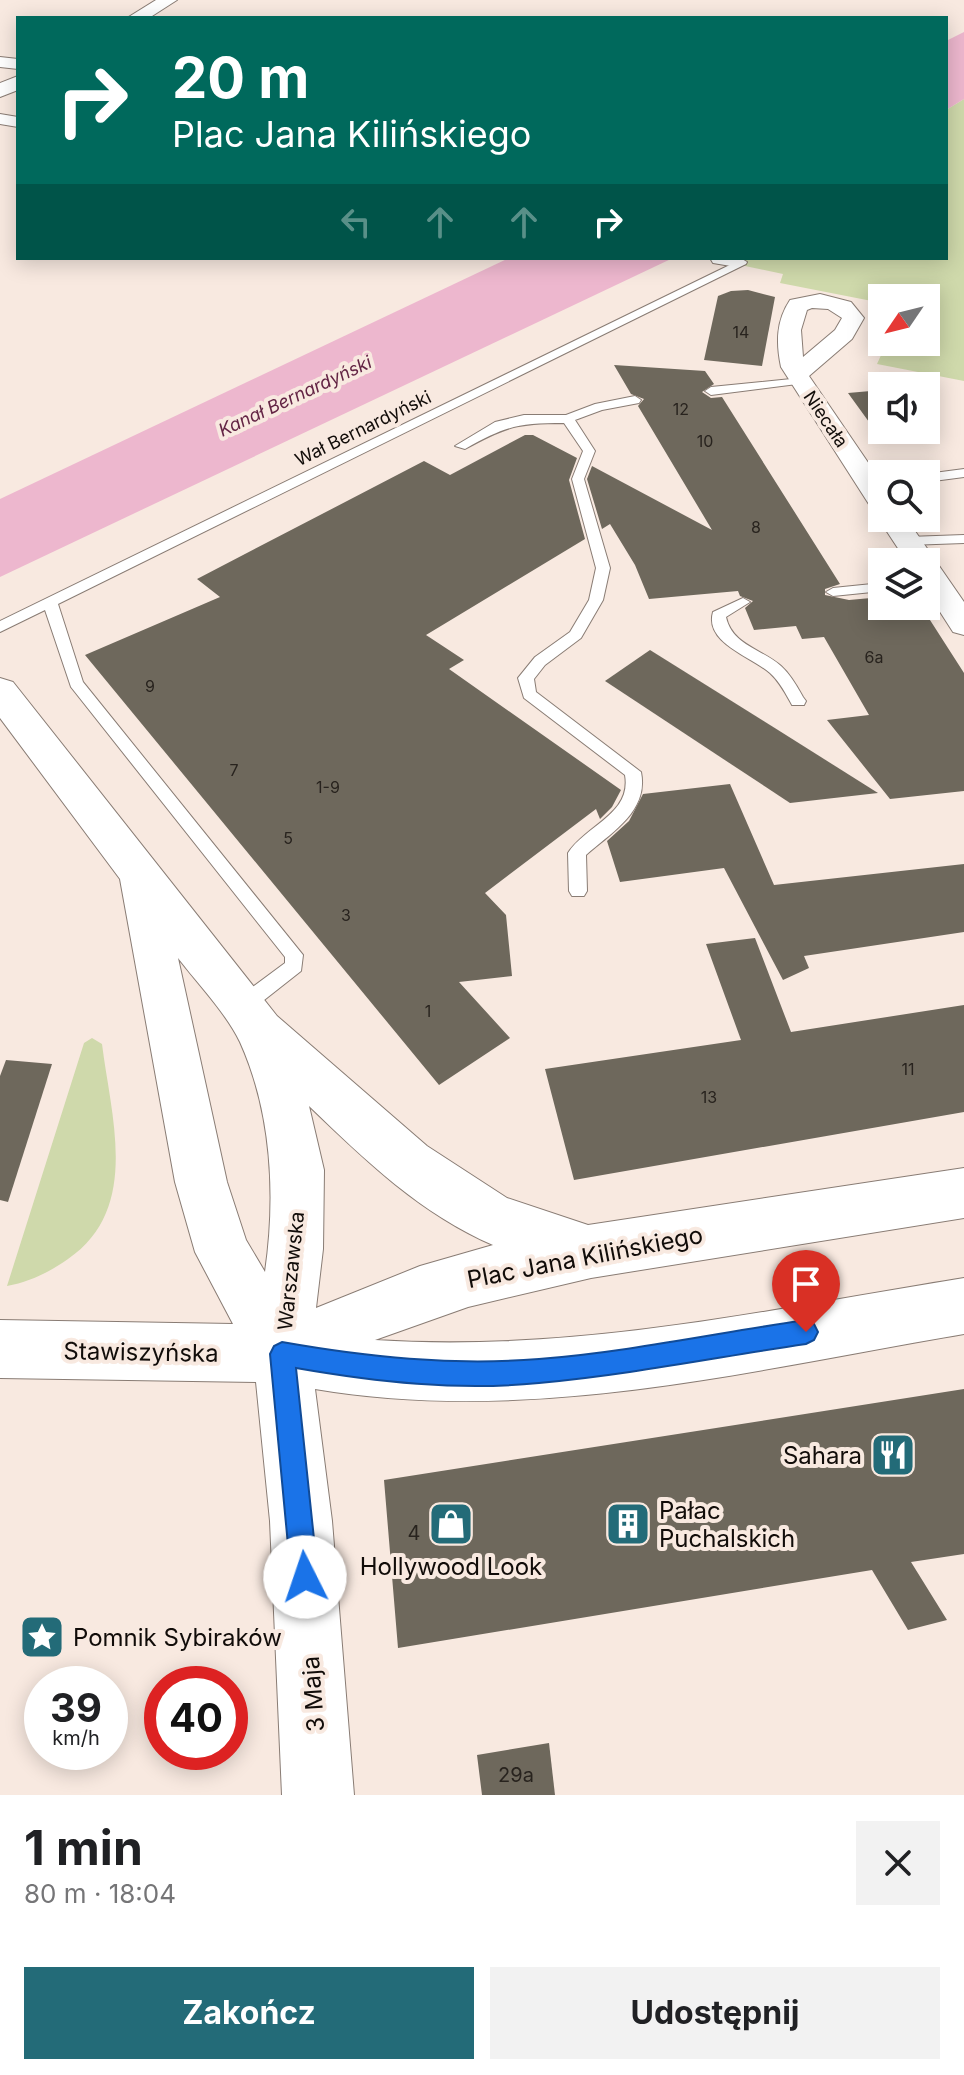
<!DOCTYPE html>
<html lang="pl">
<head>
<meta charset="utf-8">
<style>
  body { margin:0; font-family:Inter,sans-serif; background:#f2f2f2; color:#202124; height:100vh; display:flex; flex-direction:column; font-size:30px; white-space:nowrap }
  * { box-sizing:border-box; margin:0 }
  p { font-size:26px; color:#757577 }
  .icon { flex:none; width:44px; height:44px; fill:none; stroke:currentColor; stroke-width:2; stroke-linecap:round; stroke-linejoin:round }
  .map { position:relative; height:1795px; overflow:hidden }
  .drawer { display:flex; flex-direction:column; background:#fff; flex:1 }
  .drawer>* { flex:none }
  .banner { position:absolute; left:16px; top:16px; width:932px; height:244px; border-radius:0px; box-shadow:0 4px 20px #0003; background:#00695c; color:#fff; overflow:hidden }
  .needle { width:52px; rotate:235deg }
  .fabs { position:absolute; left:868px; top:284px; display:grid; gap:16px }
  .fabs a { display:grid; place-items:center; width:72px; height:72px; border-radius:0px; background:#fff; box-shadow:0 4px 20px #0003; font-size:40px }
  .speed { position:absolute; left:24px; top:1666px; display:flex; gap:16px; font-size:40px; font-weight:700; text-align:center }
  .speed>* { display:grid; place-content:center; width:104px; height:104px; border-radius:50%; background:#fff; box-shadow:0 4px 20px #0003; line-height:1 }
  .speed small { font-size:20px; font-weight:400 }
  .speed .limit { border:12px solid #d22; background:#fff; color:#111 }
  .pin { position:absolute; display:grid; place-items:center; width:68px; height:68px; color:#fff; margin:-82px -34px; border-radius:50% 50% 50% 0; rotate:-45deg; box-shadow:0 0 8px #0007 }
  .pin .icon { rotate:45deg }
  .me { position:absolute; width:88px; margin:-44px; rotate:356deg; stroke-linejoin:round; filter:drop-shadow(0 0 6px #0008) }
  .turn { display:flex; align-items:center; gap:28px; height:168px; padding:0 24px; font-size:36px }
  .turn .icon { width:104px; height:104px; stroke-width:2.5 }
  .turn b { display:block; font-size:56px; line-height:68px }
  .lanes { display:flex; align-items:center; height:76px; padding:0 24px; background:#0003; justify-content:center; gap:40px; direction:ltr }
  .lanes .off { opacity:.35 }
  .round { display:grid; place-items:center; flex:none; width:84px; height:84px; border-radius:0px; background:#f2f2f2 }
  .head { display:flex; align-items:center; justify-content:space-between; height:136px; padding:0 24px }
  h1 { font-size:48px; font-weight:700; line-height:60px }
  .button { display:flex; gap:16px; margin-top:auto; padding:16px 24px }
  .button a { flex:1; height:92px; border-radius:0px; background:#236b78; color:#fff; font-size:32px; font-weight:700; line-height:92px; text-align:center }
  .button a+a { background:#f2f2f2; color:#202124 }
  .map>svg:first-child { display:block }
  .green { fill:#cfd9ab }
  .water { fill:#edb7ce }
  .building { fill:#6e685c }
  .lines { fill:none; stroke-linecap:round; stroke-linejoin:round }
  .lane-casing { stroke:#897c74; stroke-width:2 }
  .street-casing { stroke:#897c74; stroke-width:2 }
  .secondary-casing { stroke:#897c74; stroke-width:2 }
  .primary-casing { stroke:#897c74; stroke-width:2 }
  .lane { fill:#fff; fill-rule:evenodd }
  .street { fill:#fff; fill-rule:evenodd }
  .secondary { fill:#fff; fill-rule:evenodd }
  .primary { fill:#fff; fill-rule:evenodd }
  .route { fill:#1a73e8; stroke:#114b97; stroke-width:2 }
  .labels { text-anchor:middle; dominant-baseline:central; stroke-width:8; stroke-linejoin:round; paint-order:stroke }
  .number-label { font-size:16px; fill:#28231e }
  .far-water-label { font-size:18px; font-style:italic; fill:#632444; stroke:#f8e9e0 }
  .far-street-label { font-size:18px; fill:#110c09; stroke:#f8e9e0 }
  .street-label { font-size:20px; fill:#110c09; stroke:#f8e9e0 }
  .near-number-label { font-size:20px; fill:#28231e }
  .near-street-label { font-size:24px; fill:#110c09; stroke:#f8e9e0 }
  .near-poi-label { font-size:24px; fill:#110c09; stroke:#f8e9e0; text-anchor:start }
</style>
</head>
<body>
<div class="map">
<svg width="964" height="1795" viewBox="0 0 964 1795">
  <rect width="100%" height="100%" fill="#f8e9e0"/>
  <g class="green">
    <path d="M 964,99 L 964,381 L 877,364 L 887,342 L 926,342 L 926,298 L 882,298 L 882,303 L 780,283 L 783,274 L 726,262 L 734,258 L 946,258 L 946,110 Z"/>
    <path d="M 92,1038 L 102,1044 C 111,1117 141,1209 68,1259 C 50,1272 29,1282 7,1286 L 84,1043 Z"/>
  </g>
  <g class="water">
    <path d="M 964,32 L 964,99 L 946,110 L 946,41 Z"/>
    <path d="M 509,258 L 673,258 L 0,577 L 0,499 Z"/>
  </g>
  <g class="building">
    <path d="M 748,290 L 775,297 L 762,366 L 704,360 L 718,296 L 731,291 Z"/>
    <path d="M 614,365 L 705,371 L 714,384 L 702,392 L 711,398 L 722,397 L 840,584 L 825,589 L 825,595 L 849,600 L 882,597 L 882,606 L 921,606 L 964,673 L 964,791 L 890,799 L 827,720 L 869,715 L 824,637 L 802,639 L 796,626 L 754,630 L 745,608 L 753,601 L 740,596 L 738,591 L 649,599 L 635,565 L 610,524 L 602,529 L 587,479 L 592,466 L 712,530 L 638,406 L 644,399 L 631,394 Z"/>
    <path d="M 882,390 L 882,430 L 906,430 L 877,433 L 848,393 Z"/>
    <path d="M 525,435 L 533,435 L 577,458 L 569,480 L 585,539 L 426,635 L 464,660 L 449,669 L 621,790 L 612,807 L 600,819 L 596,809 L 485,893 L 506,915 L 512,976 L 459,982 L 510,1038 L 439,1085 L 85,655 L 220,597 L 197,579 L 424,461 L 450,475 Z"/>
    <path d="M 650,650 L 778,730 L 878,793 L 790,803 L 605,681 Z"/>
    <path d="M 730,784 L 774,885 L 964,864 L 964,932 L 804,956 L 809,968 L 783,980 L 724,868 L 620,882 L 607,841 L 629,821 L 643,794 Z"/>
    <path d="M 755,938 L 791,1032 L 964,1005 L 964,1112 L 574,1180 L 545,1069 L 741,1040 L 706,944 Z"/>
    <path d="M 6,1060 L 52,1064 L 8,1202 L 0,1200 L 0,1076 Z"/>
    <path d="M 964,1389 L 964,1554 L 911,1562 L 947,1620 L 908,1630 L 872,1570 L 398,1648 L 384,1480 Z"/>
    <path d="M 549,1743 L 555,1795 L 482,1795 L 477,1755 Z"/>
  </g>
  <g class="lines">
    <g class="lane-casing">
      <g id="lane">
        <path d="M 742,259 L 747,262 L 746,264 L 58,604 L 83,682 L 303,955 L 301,971 L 249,1012 L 242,1014 L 235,1012 L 232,1006 L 235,1000 L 285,963 L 285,957 L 71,687 L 45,610 L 0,632 L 0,621 Z"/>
        <path d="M 801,378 L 807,381 L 805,383 L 711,395 L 705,391 L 711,387 Z"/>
        <path d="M 635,396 L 641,400 L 639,403 L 602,410 L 575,420 L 595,451 L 584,479 L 610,568 L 603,600 L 581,638 L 545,665 L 534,679 L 536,692 L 641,772 C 649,811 612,832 586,855 L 587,891 L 584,896 L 572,896 L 569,891 L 568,853 C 586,825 632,814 625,775 L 524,698 L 518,678 L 535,657 L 570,632 L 589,600 L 596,568 L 572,479 L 583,451 L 564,423 C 518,423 506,426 465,449 L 455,446 L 495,422 L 524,415 L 566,415 L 595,404 Z"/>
        <path d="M 964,469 L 964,477 L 926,482 L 926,474 Z"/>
        <path d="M 964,535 L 964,543 L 908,545 L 901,541 L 908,537 Z"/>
        <path d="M 882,583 L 882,591 L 833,596 L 826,592 L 833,588 Z"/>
        <path d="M 743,598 L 750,602 L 726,617 C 732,645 762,649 781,666 C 790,674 797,686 803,697 L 806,701 L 804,705 L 792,705 C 786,694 780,682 770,673 C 752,657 704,643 713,612 Z"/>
      </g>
    </g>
    <g class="street-casing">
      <g id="street">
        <path d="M 0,57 L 18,59 L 18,69 L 0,67 Z"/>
        <path d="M 0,114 L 18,117 L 18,127 L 0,124 Z"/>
        <path d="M 710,258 L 740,258 L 742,260 L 731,266 L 713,263 Z"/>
        <path d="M 820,294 L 851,302 L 864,318 L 852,339 L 809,376 L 882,483 L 882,511 L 872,509 L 781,367 C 776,343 776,321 790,300 ZM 812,308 L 828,309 L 842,318 L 835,330 L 803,357 L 801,330 L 807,310 Z"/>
        <path d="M 882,512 L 882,518 L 906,518 L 964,602 L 964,635 L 953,632 L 926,590 L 926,562 L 907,562 L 878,518 Z"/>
      </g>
    </g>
    <g class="secondary-casing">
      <path id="secondary" d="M 0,678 L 13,682 L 277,1016 L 427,1146 L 507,1198 L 588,1225 L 964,1168 L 964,1218 L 591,1278 L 468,1307 L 375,1340 C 576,1353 766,1310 964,1278 L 964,1334 C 751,1370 532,1426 315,1389 L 332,1521 L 354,1795 L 282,1795 L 270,1521 L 256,1382 L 0,1378 L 0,1320 L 233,1324 L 195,1252 L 175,1182 L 120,879 L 0,718 ZM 178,958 C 198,984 226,1013 240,1042 C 272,1113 276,1197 265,1272 L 246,1240 L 227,1182 ZM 309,1106 C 365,1160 421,1214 493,1245 L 420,1266 L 316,1308 L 323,1249 L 324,1170 Z"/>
    </g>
    <g class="primary-casing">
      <g id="primary">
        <path d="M 156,0 L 177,0 L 149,18 L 127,18 Z"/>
        <path d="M 18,76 L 18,90 L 0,97 L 0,83 Z"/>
      </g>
    </g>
    <use href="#lane" class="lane"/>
    <use href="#street" class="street"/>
    <use href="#secondary" class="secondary"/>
    <use href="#primary" class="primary"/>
  </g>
  <path class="route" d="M 806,1320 L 814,1324 L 818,1332 L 814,1340 L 806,1344 C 718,1357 628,1375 539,1383 C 458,1391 376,1382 296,1368 L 318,1577 L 314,1586 L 305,1590 L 295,1586 L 291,1577 L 270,1354 L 274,1346 L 282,1342 C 367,1357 452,1366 539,1359 C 628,1352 717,1333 806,1320 Z"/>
  <defs>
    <g id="restaurant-square" transform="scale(2.3)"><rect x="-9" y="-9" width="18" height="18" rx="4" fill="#236b78" stroke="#f8e9e0"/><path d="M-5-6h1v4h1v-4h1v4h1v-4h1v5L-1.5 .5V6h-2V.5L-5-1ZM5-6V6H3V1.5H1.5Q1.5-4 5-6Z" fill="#fff"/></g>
    <g id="shop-square" transform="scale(2.3)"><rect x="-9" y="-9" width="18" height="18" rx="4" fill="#236b78" stroke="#f8e9e0"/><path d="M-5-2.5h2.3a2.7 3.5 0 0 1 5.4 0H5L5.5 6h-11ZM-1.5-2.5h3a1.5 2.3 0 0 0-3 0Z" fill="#fff"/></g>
    <g id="building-square" transform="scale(2.3)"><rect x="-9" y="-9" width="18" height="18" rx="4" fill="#236b78" stroke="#f8e9e0"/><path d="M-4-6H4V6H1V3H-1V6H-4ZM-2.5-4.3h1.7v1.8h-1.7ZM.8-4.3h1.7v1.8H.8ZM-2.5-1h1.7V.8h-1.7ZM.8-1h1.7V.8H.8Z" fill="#fff"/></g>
    <g id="sight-square" transform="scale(2.3)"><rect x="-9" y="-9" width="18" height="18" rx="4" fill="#236b78" stroke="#f8e9e0"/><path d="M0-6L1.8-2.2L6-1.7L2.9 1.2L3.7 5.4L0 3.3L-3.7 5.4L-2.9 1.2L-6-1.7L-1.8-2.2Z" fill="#fff"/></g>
  </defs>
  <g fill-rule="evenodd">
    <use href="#restaurant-square" x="893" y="1455"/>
    <use href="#shop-square" x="451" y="1524"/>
    <use href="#building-square" x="628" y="1524"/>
    <use href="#sight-square" x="42" y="1637"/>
  </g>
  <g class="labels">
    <g class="number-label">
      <text x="741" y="332">14</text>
      <text x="681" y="409">12</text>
      <text x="705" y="441">10</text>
      <text x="756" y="527">8</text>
      <text x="874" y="657">6a</text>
      <text x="150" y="686">9</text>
      <text x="234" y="770">7</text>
      <text x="328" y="787">1-9</text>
      <text x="288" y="838">5</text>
      <text x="346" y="915">3</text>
      <text x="428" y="1011">1</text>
      <text x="908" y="1069">11</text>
      <text x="709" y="1097">13</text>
    </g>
    <g class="far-water-label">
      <text transform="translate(295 396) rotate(-25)">Kanał Bernardyński</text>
    </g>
    <g class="far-street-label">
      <text transform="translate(826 419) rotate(56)">Niecała</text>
      <text transform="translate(363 428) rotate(-26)">Wał Bernardyński</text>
    </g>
    <g class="street-label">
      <text transform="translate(291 1271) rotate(-84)">Warszawska</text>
    </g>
    <g class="near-number-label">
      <text x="414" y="1533">4</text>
      <text x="516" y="1775">29a</text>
    </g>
    <g class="near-street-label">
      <text transform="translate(585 1257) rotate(-11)">Plac Jana Kilińskiego</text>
      <text transform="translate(141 1352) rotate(1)">Stawiszyńska</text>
      <text transform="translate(313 1694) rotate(-94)">3 Maja</text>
    </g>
    <g class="near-poi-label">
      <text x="862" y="1455" text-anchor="end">Sahara</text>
      <text x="659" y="1510">Pałac<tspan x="659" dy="28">Puchalskich</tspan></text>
      <text x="451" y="1566" text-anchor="middle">Hollywood Look</text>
      <text x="73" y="1637">Pomnik Sybiraków</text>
    </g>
  </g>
</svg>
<div class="fabs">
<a><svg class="needle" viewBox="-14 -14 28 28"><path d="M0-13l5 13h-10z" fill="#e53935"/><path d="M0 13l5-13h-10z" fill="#757577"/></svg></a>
<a><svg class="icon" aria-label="sound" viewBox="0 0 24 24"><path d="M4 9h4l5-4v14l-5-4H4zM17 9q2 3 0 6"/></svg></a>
<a><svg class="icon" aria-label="search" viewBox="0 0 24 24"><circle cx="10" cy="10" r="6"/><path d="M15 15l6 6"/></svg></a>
<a><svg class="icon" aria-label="layers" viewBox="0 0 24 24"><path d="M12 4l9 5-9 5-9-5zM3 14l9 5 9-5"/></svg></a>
</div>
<div class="speed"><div>39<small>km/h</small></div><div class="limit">40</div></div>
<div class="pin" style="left:806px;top:1332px;background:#d93025"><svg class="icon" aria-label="arrive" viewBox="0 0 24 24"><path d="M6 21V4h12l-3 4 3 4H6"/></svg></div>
<svg class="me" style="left:305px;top:1577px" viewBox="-20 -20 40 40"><circle r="19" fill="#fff"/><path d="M0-13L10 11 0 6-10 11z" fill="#1a73e8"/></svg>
<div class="banner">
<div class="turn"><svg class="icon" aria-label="right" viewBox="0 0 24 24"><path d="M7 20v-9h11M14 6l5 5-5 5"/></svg><div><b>20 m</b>Plac Jana Kilińskiego</div></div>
<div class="lanes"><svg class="icon off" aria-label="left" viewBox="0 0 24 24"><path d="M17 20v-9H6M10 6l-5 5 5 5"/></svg><svg class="icon off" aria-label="ahead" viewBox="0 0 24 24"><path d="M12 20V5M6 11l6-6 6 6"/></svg><svg class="icon off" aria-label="ahead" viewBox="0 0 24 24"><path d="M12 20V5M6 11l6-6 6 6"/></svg><svg class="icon" aria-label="right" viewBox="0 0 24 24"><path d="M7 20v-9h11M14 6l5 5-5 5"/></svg></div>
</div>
</div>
<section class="drawer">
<div class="head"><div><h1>1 min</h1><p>80 m · 18:04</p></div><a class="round"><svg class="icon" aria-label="close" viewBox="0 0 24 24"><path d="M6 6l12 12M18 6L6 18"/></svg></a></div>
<div class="button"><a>Zakończ</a><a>Udostępnij</a></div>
</section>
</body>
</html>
